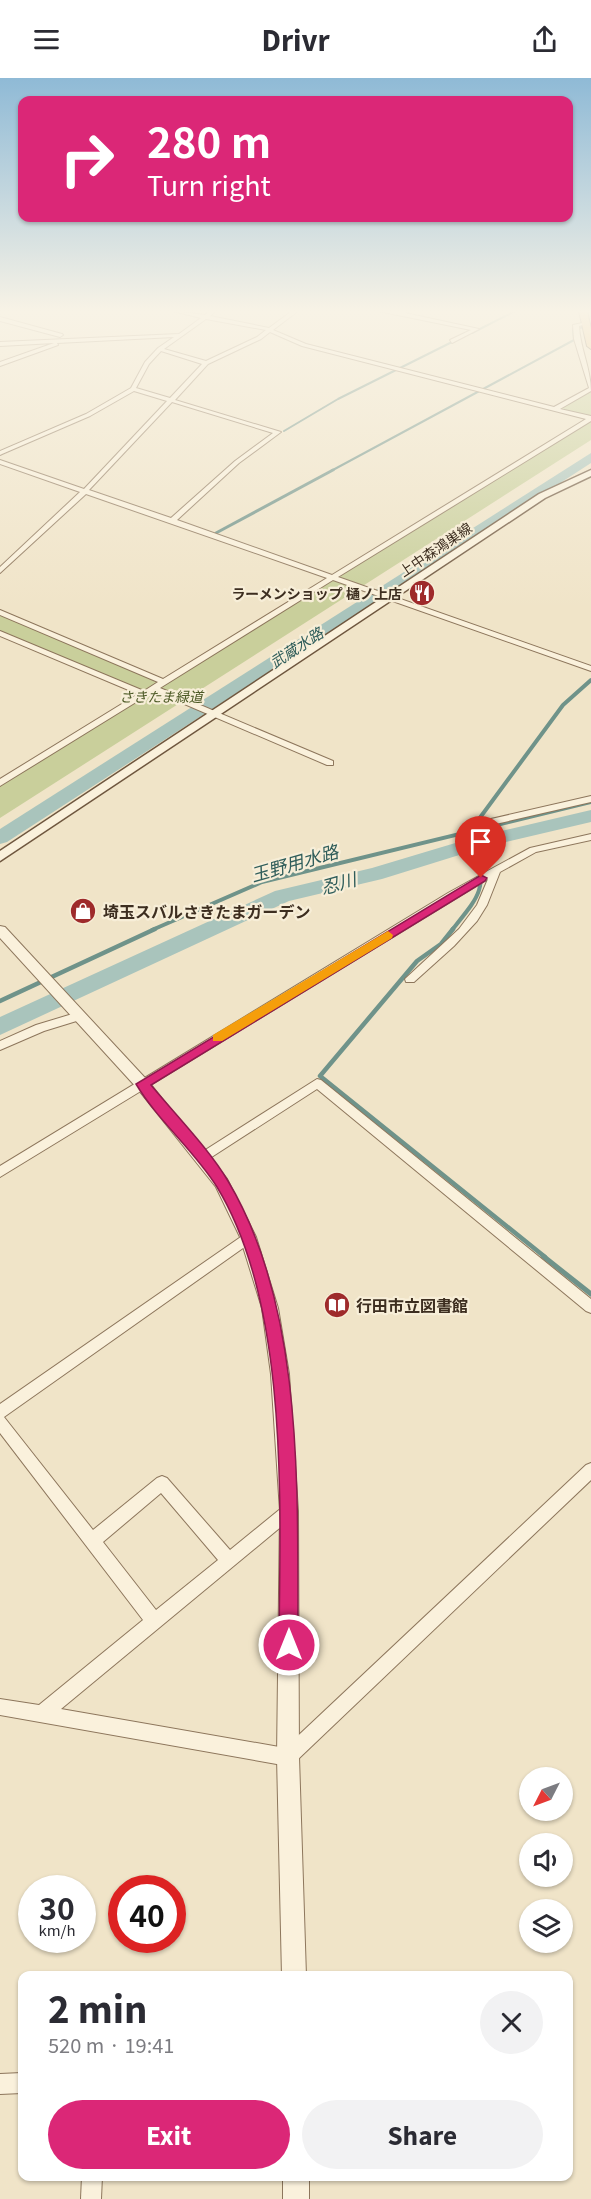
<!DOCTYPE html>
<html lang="en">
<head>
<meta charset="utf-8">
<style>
  body { margin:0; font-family:Georgia,"Noto Sans JP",serif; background:#f2f2f3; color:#2b2b33; height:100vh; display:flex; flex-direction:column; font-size:22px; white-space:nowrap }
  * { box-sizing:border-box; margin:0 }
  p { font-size:20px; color:#7c7c81 }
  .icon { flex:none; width:33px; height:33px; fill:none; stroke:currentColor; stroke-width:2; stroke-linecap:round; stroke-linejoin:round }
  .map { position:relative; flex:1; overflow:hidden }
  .sheet { position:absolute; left:18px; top:1893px; width:555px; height:210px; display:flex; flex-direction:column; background:#fff; border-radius:12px; box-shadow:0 2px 4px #0004 }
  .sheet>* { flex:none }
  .hud { position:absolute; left:18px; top:18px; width:555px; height:126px; border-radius:12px; box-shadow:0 2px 4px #0004; background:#db2777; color:#fff; overflow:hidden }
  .needle { width:39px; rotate:228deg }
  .buttons { position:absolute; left:519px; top:1689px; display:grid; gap:12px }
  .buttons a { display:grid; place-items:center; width:54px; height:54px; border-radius:50%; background:#fff; box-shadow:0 2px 4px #0004; font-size:30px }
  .speed { position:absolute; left:18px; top:1797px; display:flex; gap:12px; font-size:30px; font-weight:700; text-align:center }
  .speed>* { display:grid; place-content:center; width:78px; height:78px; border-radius:50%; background:#fff; box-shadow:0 2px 4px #0004; line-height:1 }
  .speed small { font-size:15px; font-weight:400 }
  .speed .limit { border:9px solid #d22; background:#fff; color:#111 }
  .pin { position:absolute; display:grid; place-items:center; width:51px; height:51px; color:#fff; margin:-62px -26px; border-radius:50% 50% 50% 0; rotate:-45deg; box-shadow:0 0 6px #0007 }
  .pin .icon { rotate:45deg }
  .me { position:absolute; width:66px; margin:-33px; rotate:0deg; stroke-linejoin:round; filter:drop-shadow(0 0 4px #0008) }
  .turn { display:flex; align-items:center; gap:21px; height:126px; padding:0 30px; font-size:27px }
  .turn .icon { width:78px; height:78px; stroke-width:2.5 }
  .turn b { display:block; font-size:42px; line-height:51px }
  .round { display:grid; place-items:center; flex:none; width:63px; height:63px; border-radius:32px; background:#f2f2f3 }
  .overview { display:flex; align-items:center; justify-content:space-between; height:102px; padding:0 30px }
  h1 { font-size:36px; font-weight:800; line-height:45px }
  .action { display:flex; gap:12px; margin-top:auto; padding:12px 30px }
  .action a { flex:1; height:69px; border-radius:36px; background:#db2777; color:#fff; font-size:24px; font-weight:800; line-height:69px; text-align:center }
  .action a+a { background:#f2f2f3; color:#2b2b33 }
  header { display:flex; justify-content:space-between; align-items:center; height:78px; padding:0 30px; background:#fff; font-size:27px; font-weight:800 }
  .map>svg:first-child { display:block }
  .green { fill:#c9cf9b }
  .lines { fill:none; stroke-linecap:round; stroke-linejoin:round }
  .stream-far4 { stroke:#6f938a; stroke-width:2 }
  .stream-far3 { stroke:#6f938a; stroke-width:3 }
  .stream-far2 { stroke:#6f938a; stroke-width:4 }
  .stream-far1 { stroke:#6f938a; stroke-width:4.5 }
  .stream { stroke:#6f938a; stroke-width:5 }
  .river { fill:#a9c4bc; fill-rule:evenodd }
  .minor-casing { stroke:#8d765c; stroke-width:2 }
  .tertiary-casing { stroke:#8d765c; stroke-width:2 }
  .secondary-casing { stroke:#6f573f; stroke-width:3 }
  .trunk-casing { stroke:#5b4430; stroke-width:2 }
  .minor { fill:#faf1dc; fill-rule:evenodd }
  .tertiary { fill:#faf1dc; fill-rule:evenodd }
  .secondary { fill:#faf1dc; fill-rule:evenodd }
  .trunk { fill:#eabe7c; fill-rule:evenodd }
  .route { fill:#db2777; stroke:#8e194d; stroke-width:1.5 }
  .slow { fill:#f59e0b }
  .labels { text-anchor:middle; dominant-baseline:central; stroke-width:4.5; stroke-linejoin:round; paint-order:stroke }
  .far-street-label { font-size:14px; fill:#3d2e20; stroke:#f7eed8 }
  .far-poi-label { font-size:14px; font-weight:bold; fill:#3d2e20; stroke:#f7eed8; text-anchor:end }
  .far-park-label { font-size:14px; font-style:italic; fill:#4d5a26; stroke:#f7eed8 }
  .far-water-label { font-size:15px; font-style:italic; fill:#2f5d5a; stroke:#f7eed8 }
  .poi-label { font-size:16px; font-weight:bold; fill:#3d2e20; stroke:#f7eed8; text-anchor:start }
  .water-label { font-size:18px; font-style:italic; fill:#2f5d5a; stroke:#f7eed8 }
</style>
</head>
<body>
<header><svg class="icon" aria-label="menu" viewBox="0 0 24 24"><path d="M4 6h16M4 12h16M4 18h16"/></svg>Drivr<svg class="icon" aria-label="share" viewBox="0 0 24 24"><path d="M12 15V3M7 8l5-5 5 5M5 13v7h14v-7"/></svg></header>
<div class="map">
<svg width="591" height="2121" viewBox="0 0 591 2121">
  <rect width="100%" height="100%" fill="#f0e4c8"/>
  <g class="green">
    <path d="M 591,313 L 591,339 L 559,330 L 586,314 Z"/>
    <path d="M 591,342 L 591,362 L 0,740 L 0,708 L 144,618 L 0,556 L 0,533 L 168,603 Z"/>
  </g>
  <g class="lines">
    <g class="stream-far4">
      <path d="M 472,255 L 515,233"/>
      <path d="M 284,353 L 338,321 L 456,262"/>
      <path d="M 331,393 L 574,262 L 573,251 L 591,248"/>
    </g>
    <path class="stream-far3" d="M 216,455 L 333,392"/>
    <g class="stream-far2">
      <path d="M 479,741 L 563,627 L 591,602"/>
      <path d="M 152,852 L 262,804 L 591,724"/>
      <path d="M 452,852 C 484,812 483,815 479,764"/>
    </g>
    <g class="stream-far1">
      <path d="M 453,851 L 441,866 L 417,883 L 320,998 L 545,1179"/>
      <path d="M 0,923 L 155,851"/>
    </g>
    <path class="stream" d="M 543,1178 L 591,1216"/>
    <g class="river">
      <path d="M 591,375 L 591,385 L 7,764 L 0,766 L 0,751 Z"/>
      <path d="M 591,732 L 591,744 L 485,769 L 382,801 L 289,823 L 0,957 L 0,939 L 275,813 L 372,790 L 472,760 Z"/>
    </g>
    <g class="minor-casing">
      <g id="minor">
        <path d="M 173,233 L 205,237 L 210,233 L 216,233 L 210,238 L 269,250 L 292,233 L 298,233 L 273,252 L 306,266 L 554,329 L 589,310 L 574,261 L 573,247 L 587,244 L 587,246 L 579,248 C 580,270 591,291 591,313 L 560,331 L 591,338 L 591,343 L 338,499 L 591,588 L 591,593 L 333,502 L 160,610 L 333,683 L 333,687 L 327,687 L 154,613 L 0,708 L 0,701 L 138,616 L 0,558 L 0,553 L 144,613 L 158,604 L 0,537 L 0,532 L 163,601 L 327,500 L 86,416 L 0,495 L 0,489 L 80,414 L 0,386 L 0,382 L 84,411 L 167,323 L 134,313 L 90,338 L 2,376 L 0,377 L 0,373 L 86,336 L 131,310 L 145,284 L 158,270 L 174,259 L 57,265 L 58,267 L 0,288 L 0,284 L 54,265 L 0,268 L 0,264 L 179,256 L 201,240 ZM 206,241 L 266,252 L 257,259 L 206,283 L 164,271 ZM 270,254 L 302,268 L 586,341 L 332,497 L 177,442 L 239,385 L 281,354 L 175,322 L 208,286 L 261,261 ZM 161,273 L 202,286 L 170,320 L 136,310 L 149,286 ZM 172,324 L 273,355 L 235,383 L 171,440 L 89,412 Z"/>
        <path d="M 378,233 L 405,233 L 405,235 L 479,251 L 452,265 L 450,262 L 471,252 Z"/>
        <path d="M 0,239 L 62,256 L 63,257 L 60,259 L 0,243 Z"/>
        <path d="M 591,718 L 591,724 L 478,750 L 473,747 L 478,744 Z"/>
        <path d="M 591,756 L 591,762 L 536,774 L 500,794 L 487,827 L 477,843 L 454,868 L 414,904 L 406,904 L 405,901 L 459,851 L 477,827 L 488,801 L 0,1099 L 0,1088 L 448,815 L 493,790 L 530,770 Z"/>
        <path d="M 79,934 L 83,935 L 84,938 L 83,941 L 44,953 L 0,972 L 0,963 L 36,947 Z"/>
        <path d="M 317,1001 L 321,1002 L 591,1221 L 591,1235 L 586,1233 L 317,1011 L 207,1082 L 199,1082 L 197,1079 L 199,1076 Z"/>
        <path d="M 248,1154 L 253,1155 L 254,1159 L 253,1163 L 4,1339 L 93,1452 L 157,1400 L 162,1398 L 167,1400 L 230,1472 L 284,1428 L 289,1426 L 294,1428 L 297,1433 L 294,1438 L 61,1631 L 285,1670 L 586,1387 L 591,1385 L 591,1402 L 294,1685 L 288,1688 L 0,1637 L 0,1621 L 39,1627 L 143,1542 L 0,1355 L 0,1326 ZM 161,1415 L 218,1482 L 156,1532 L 103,1464 Z"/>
        <path d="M 22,1995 L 22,2015 L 0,2016 L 0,1996 Z"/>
        <path d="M 82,2098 L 102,2098 L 101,2121 L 81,2121 Z"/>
      </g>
    </g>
    <g class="tertiary-casing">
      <g id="tertiary">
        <path d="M 0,848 L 5,849 L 147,1002 L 227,1101 L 256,1159 L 278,1230 L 289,1296 L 298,1433 L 299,1679 L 306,1898 L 282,1898 L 277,1679 L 280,1433 L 271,1296 L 262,1230 L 240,1159 L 216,1109 L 137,1010 L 0,860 Z"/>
        <rect x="283" y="2098" width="26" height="23"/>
      </g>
    </g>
    <g class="secondary-casing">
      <path id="secondary" d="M 591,392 L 591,398 L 545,420 L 0,783 L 0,773 L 539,416 Z"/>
    </g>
    <g class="trunk-casing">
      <path id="trunk" d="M 579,233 L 587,233 L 591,250 L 591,271 L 587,268 Z"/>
    </g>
    <use href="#minor" class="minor"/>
    <use href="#tertiary" class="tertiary"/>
    <use href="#secondary" class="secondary"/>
    <use href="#trunk" class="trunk"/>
  </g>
  <linearGradient id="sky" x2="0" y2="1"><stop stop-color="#8fbad6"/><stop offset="0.44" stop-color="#f8f3e6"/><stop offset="1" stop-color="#f8f3e6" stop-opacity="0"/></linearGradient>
  <rect width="591" height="530" fill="url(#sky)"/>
  <path class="route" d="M 481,797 L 487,800 L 485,803 L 151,1007 C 174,1035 210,1072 228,1103 C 306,1233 297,1419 298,1567 L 295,1573 L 289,1576 L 282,1573 L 279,1567 C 280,1430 290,1229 217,1109 C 194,1072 158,1043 136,1006 Z"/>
  <path class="slow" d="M 388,853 L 393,857 L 392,860 L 222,963 L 213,963 L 213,957 Z"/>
  <defs>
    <g id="restaurant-disc" transform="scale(1.35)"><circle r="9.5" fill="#9e2a2b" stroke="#f7eed8"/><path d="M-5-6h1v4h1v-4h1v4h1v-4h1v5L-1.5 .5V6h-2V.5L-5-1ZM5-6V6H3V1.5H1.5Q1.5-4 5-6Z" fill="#fff"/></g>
    <g id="shop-disc" transform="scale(1.35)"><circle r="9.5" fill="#9e2a2b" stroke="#f7eed8"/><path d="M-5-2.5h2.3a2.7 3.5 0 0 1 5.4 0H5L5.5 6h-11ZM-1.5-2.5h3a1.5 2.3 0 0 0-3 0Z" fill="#fff"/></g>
    <g id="library-disc" transform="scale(1.35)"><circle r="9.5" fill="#9e2a2b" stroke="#f7eed8"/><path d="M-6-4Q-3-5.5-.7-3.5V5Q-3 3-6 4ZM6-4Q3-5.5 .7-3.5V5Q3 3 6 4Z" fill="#fff"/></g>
  </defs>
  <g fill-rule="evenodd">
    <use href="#restaurant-disc" x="422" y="515"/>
    <use href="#shop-disc" x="83" y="833"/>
    <use href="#library-disc" x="337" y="1227"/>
  </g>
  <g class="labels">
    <g class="far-street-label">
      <text transform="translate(435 471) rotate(-34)">上中森鴻巣線</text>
    </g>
    <g class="far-poi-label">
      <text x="402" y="515">ラーメンショップ 樋ノ上店</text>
    </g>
    <g class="far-park-label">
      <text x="161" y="618">さきたま緑道</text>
    </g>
    <g class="far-water-label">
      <text transform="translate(296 569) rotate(-33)">武蔵水路</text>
    </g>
    <g class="poi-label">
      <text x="103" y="833">埼玉スバルさきたまガーデン</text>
      <text x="356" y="1227">行田市立図書館</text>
    </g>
    <g class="water-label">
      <text transform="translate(294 784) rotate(-16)">玉野用水路</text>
      <text transform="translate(338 804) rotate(-15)">忍川</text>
    </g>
  </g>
</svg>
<div class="buttons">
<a><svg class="needle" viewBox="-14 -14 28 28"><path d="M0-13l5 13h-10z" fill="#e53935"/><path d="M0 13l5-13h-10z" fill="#7c7c81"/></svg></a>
<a><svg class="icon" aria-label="sound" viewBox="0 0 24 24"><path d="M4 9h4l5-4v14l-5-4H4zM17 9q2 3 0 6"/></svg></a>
<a><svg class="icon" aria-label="layers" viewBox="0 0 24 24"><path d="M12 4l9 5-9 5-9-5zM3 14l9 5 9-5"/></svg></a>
</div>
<div class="speed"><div>30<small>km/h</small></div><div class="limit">40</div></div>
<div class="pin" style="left:481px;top:800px;background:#d93025"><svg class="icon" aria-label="arrive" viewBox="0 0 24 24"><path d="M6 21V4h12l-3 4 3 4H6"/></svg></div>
<svg class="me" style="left:289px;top:1567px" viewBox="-20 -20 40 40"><circle r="17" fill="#db2777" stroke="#fff" stroke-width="3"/><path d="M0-11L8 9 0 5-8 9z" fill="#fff"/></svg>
<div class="hud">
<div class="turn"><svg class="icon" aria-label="right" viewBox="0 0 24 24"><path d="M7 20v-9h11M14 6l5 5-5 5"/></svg><div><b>280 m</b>Turn right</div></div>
</div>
<section class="sheet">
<div class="overview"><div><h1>2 min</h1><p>520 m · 19:41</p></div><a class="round"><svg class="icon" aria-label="close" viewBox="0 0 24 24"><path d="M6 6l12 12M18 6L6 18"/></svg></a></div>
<div class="action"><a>Exit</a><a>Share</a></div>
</section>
</div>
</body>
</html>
